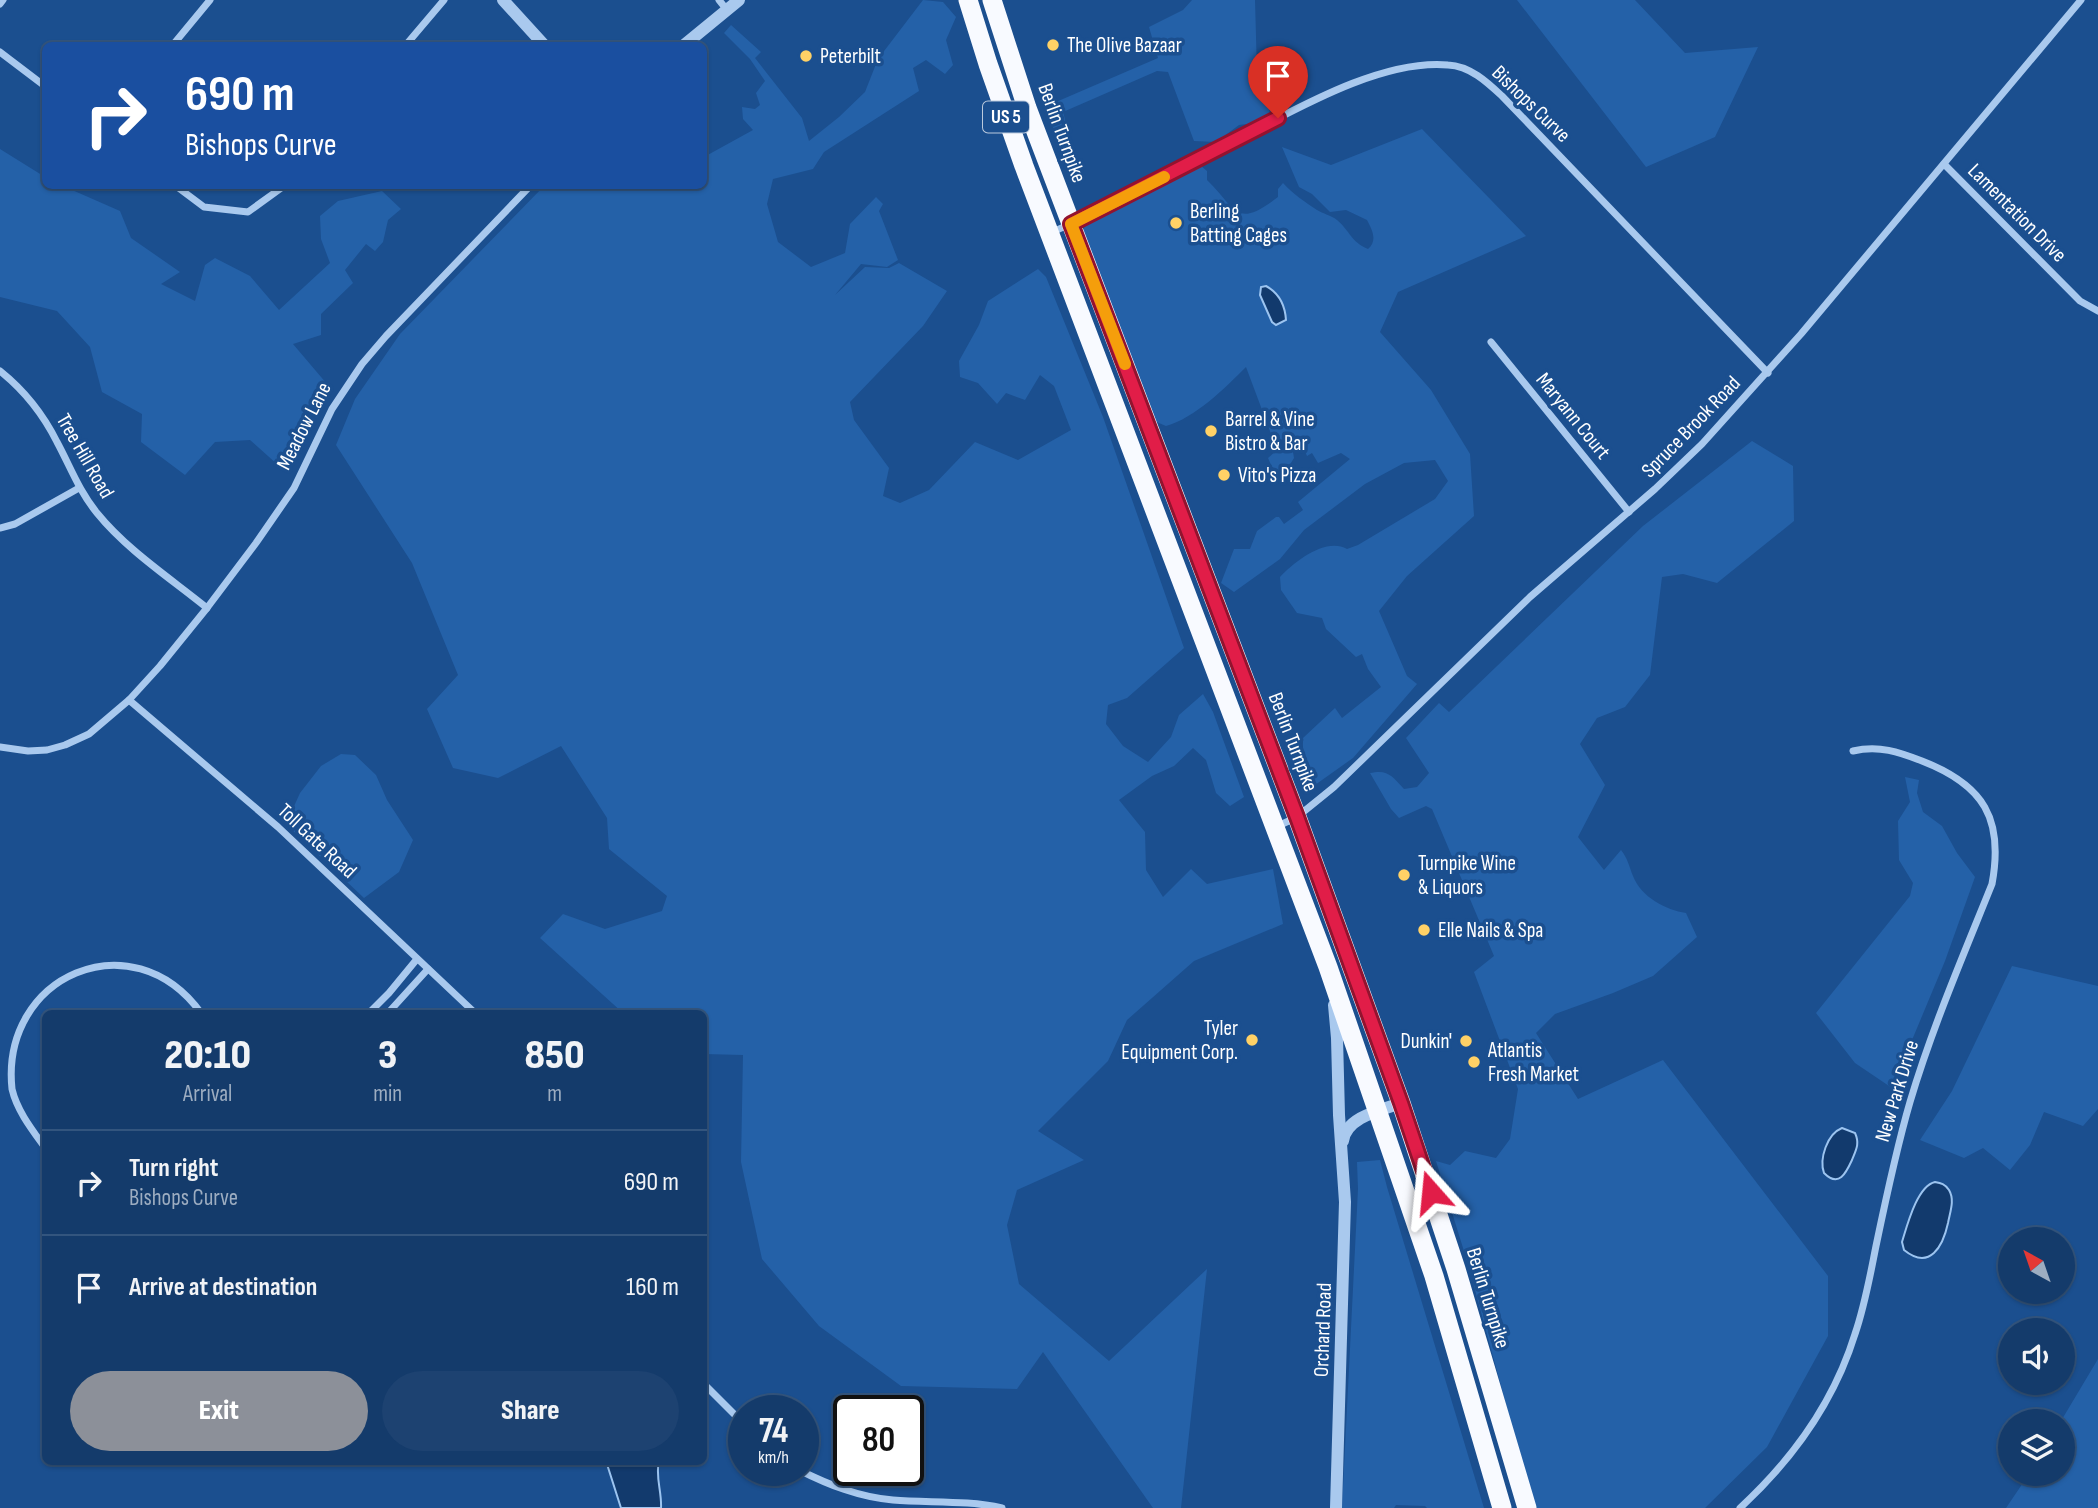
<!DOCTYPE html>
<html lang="en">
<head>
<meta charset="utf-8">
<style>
  body { margin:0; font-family:"Sofia Sans Condensed",sans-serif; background:#1d4271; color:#f1f3f6; height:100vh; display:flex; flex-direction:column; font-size:26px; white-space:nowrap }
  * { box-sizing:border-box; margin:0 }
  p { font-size:23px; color:#9dadc1 }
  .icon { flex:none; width:38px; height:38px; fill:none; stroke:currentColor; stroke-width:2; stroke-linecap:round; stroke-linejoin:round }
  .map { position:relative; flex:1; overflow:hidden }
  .panel { position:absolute; left:42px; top:1010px; width:665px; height:455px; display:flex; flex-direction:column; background:#143b6b; border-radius:10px; box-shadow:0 2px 5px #0004,0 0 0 2px #33557e }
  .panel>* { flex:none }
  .banner { position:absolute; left:42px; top:42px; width:665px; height:147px; border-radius:10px; box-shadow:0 2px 5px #0004,0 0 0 2px #33557e; background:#1a4fa0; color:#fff; overflow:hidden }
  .needle { width:46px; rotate:320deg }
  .tools { position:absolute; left:1998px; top:1227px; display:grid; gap:14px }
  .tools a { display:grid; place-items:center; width:77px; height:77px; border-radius:50%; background:#143b6b; box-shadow:0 2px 5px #0004,0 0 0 2px #33557e; font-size:35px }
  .speed { position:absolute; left:728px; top:1395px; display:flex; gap:14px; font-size:35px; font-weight:700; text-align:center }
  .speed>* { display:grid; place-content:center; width:91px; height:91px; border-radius:50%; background:#143b6b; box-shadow:0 2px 5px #0004,0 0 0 2px #33557e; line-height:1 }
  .speed small { font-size:18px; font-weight:400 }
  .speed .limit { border:4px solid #111; border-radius:10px; background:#fff; color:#111 }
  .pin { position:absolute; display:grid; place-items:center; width:60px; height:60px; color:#fff; margin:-72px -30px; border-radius:50% 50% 50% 0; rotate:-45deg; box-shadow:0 0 7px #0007 }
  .pin .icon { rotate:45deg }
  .me { position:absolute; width:77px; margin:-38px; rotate:342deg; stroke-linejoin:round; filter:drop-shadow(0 0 5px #0008) }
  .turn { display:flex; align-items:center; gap:24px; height:147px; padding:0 28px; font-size:32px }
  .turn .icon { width:91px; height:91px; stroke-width:2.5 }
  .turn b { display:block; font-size:49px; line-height:60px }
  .eta { display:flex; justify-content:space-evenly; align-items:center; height:119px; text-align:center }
  .eta b { font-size:42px; font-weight:800; line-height:49px }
  .cta { display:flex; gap:14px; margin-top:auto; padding:14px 28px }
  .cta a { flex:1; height:80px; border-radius:42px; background:#8c9099; color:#fff; font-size:28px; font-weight:800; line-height:80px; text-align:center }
  .cta a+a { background:#1d4271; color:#f1f3f6 }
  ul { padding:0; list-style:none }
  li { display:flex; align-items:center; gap:21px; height:105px; padding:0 28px; border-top:2px solid #33557e }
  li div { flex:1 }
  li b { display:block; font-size:26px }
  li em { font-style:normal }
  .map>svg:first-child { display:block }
  .green { fill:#2461a8 }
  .water { fill:#123a6d; stroke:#9cc4f0; stroke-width:2 }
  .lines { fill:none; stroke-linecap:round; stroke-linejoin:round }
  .minor { stroke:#a9c9ee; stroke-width:7 }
  .tertiary { stroke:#a9c9ee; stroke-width:12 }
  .trunk { stroke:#f8faff; stroke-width:19 }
  .route-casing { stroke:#92132f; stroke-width:18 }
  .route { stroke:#e11d48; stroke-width:12 }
  .slow { stroke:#f59e0b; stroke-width:12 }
  .poi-dot { fill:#ffd166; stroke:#1b4f8f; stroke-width:2.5 }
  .labels { text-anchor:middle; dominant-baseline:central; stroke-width:7; stroke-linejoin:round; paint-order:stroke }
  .shield { fill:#1b4f8f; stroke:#bbcadd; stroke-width:2 }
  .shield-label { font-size:19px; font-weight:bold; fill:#fff }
  .poi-label { font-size:21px; fill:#fff; stroke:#1b4f8f; text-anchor:start }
  .street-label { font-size:21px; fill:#fff; stroke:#1b4f8f }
</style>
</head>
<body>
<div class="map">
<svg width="2098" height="1508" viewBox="0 0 2098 1508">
  <rect width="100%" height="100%" fill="#1b4f8f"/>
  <g class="green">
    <path d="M 923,0 L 943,2 L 956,17 L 946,40 L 953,65 L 945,74 L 926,60 L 913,68 L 919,91 L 824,152 L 813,169 L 773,179 L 767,204 L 778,242 L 811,267 L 845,253 L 850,224 L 876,197 L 883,204 L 879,211 L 898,260 L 887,267 L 861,264 L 835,295 L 865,267 L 889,268 L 899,263 L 947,291 L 923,326 L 850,402 L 854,420 L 889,468 L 883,496 L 900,503 L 929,490 L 975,442 L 1018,460 L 1071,430 L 1054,386 L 1040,375 L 1025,400 L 1006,393 L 997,404 L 978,383 L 960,377 L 959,361 L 979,325 L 988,301 L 1038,269 L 1046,277 L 1103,417 L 1184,648 L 1127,698 L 1108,705 L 1106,724 L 1123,746 L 1148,762 L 1171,737 L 1179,715 L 1203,694 L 1213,712 L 1244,797 L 1230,806 L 1216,793 L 1206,760 L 1193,748 L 1174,766 L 1152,776 L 1119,800 L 1145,832 L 1146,870 L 1163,897 L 1191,869 L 1207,884 L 1273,869 L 1283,924 L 1194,961 L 1127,1020 L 1108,1061 L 1038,1131 L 1084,1160 L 1017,1190 L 1007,1225 L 1019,1284 L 1109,1361 L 1207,1269 L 1181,1508 L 1153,1508 L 1043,1352 L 1017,1389 L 901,1386 L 819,1326 L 762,1259 L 741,1162 L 743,1055 L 704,1054 L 704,1013 L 623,1013 L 540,938 L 563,914 L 605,929 L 662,911 L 667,896 L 609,849 L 607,818 L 561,746 L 498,778 L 453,768 L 427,709 L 458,675 L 412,563 L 336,445 L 355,399 L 400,334 L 544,186 L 704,186 L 704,157 L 753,130 L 743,119 L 742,107 L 755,109 L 760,105 L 756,93 L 765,81 L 750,59 L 724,33 L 731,25 L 761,52 L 755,58 L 802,118 L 809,141 L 839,117 L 865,92 L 878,59 Z"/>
    <path d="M 1192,0 L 1255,0 L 1257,73 L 1271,116 L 1255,123 L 1239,125 L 1216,142 L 1194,141 L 1168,72 L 1157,71 L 1063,112 L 1070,138 L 1068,146 L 1056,143 L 1049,105 L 1158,58 L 1149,27 L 1183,10 Z"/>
    <path d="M 1517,0 L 1635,0 L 1685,53 L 1758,47 L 1715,137 L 1646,167 Z"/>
    <path d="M 1422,129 L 1526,236 L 1398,292 L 1380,332 L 1431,390 L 1470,454 L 1474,516 L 1407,576 L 1379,611 L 1407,676 L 1417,684 L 1353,758 L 1315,785 L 1303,764 L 1303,738 L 1335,708 L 1342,718 L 1381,687 L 1368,669 L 1362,654 L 1356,657 L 1326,629 L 1322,618 L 1297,613 L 1281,590 L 1280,577 C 1295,561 1326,537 1347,549 L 1358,545 L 1435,499 L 1448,481 L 1435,460 L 1404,463 L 1365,484 L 1304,530 L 1280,559 L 1234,592 L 1221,583 L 1234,549 L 1250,549 L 1257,531 L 1276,517 L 1279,517 L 1284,524 L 1303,510 L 1298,502 L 1350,459 L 1341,453 L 1318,463 L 1312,453 L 1307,456 L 1301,442 L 1298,440 L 1293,452 L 1294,458 L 1286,471 L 1279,476 L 1271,465 L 1268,458 L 1277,450 L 1246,367 C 1225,388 1195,418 1166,426 L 1154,421 L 1084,232 L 1084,226 L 1201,166 L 1207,171 L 1207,180 C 1237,209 1235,230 1278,197 L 1278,189 L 1283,183 C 1293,194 1305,202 1317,210 C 1323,214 1331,215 1337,220 C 1351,232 1350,241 1368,249 C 1378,240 1372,230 1367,220 L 1346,210 L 1330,212 L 1312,194 L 1299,187 L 1282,147 L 1331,165 Z"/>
    <path d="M 0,149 L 45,177 L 46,186 L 63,186 L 120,211 L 131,238 L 180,272 L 161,284 L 195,301 L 205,265 L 215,258 L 250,276 L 279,310 L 330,263 L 321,239 L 320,216 L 338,201 L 382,191 L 401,209 L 388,220 L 383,242 L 375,251 L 366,244 L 345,270 L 353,283 L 321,314 L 321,335 L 293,344 L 327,384 L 278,465 L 250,440 L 215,442 L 185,475 L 141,442 L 142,414 L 102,392 L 90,347 L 57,311 L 0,297 Z"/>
    <path d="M 1752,441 L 1793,466 L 1794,521 L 1717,583 L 1683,574 L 1662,577 L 1650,675 L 1625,707 L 1597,718 L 1580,744 L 1605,785 L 1578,837 L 1604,870 L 1621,850 C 1628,859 1629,866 1633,876 C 1641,897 1666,910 1686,913 L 1697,937 L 1653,976 L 1613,993 L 1555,1014 L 1536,1033 L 1578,1099 L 1663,1060 L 1828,1276 L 1828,1336 L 1767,1447 L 1705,1508 L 1534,1508 L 1468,1264 L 1436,1161 L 1450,1165 L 1465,1151 L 1496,1158 L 1510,1139 L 1518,1089 L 1474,972 L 1494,956 L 1432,809 L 1426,806 L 1399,818 L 1391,809 L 1370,773 C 1388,769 1392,776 1404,789 L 1417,787 L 1429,773 L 1406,738 L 1439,703 L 1449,712 L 1643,526 Z"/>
    <path d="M 341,754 L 355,755 L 376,775 L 387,800 L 413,840 L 399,872 L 364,898 L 286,824 L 300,793 L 321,766 Z"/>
    <path d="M 1905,777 L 1919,780 L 1917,793 L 1923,812 L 1942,826 L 1957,853 L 1975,877 L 1945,961 L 1892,1088 L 1855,1063 L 1816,1013 L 1910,896 L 1913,883 L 1899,860 L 1898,821 L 1910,802 Z"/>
    <path d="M 2012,966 L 2098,986 L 2098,1109 L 2083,1126 L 2044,1112 L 2030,1145 L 2010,1170 L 1983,1148 L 1964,1158 L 1920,1140 L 1952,1091 Z"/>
    <path d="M 1380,1160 L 1387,1187 L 1484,1508 L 1427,1508 L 1425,1506 L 1396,1505 L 1394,1508 L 1342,1508 L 1358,1189 L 1357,1162 Z"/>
    <path d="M 2098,1359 L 2098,1508 L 2006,1508 L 2029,1474 L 2063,1474 L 2063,1421 L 2061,1421 Z"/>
  </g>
  <g class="water">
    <path d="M 1266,286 C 1279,293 1285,305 1286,320 L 1276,325 L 1272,322 L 1260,295 L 1261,287 Z"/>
    <path d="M 1842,1128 L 1855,1133 C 1860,1144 1856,1150 1852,1160 C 1846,1173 1839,1188 1824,1173 C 1819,1159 1827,1134 1842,1128 Z"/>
    <path d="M 1935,1182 C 1941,1183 1945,1184 1949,1190 C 1955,1200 1950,1212 1948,1223 C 1943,1246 1930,1271 1904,1250 L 1902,1242 C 1907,1226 1917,1186 1935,1182 Z"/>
    <path d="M 606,1461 L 659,1461 C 655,1476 662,1492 661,1508 L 621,1508 Z"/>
  </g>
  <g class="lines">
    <g class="minor">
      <path d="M 719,0 L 727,10"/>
      <path d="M 0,4 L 3,0"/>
      <path d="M 172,46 L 210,0"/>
      <path d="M 405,46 L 444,0"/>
      <path d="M 0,52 L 46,87"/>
      <path d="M 1944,164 L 2080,301 L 2098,311"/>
      <path d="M 176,186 L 204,207 L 248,212 L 284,186"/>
      <path d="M 1050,233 C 1115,205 1177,170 1240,138 C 1298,108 1382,59 1448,65 C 1470,66 1487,82 1502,96 L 1768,373"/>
      <path d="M 1491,342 L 1629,512"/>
      <path d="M 0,371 C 25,391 43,414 57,442 C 70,466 79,491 97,513 C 127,550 170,578 207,608"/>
      <path d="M 0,528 L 15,524 L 79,488"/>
      <path d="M 129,700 L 278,827 L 475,1013"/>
      <path d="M 0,747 L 28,751 L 47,750 L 65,745 L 89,734 L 129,700 L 160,666 L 207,608 L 256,543 L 294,488 L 332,409 L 362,364 L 386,336 L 530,186"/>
      <path d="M 1276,827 L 1297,817 L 1334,787 L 1530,597 L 1655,489 L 1702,444 L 1801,334 L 2081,0"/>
      <path d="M 369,1013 L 389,993 L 417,959"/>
      <path d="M 388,1013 L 428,969"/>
      <path d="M 46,1149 C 33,1131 17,1111 12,1089 C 0,976 132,918 201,1013"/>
      <path d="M 704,1384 L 744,1424"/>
      <path d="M 799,1470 C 829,1485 859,1497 893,1500 C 929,1503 967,1500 1002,1508"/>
      <path d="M 1740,1508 C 1792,1460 1834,1402 1855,1334 C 1865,1305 1870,1276 1876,1246 C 1886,1198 1896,1150 1910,1102 C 1932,1028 1963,956 1992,884 C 2004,819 1984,785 1922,761 C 1899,752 1879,745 1853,751"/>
    </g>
    <g class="tertiary">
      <path d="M 503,0 L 545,46"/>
      <path d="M 683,46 L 739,0"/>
      <path d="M 1334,1005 L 1337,1038 L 1339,1115 L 1345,1202 L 1336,1508"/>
      <path d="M 1343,1141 C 1346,1117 1381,1110 1401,1103"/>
    </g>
    <g class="trunk">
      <path d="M 968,0 L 988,64 L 1024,166 L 1328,967 L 1434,1276 L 1502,1508"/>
      <path d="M 992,0 L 1027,108 L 1297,817 L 1401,1103 L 1456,1269 L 1527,1508"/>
    </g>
  </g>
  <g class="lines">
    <g class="route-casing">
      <path id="route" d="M 1278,118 L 1071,224 L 1297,817 L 1401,1103 L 1431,1192"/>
    </g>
    <use href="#route" class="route"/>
    <path class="slow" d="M 1125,364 L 1071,224 L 1164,177"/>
  </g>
  <g class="poi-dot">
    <circle cx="1053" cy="45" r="7"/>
    <circle cx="806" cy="56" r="7"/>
    <circle cx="1176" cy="223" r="7"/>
    <circle cx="1211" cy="431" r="7"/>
    <circle cx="1224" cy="475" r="7"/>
    <circle cx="1404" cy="875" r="7"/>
    <circle cx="1424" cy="930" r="7"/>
    <circle cx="1252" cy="1040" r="7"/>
    <circle cx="1466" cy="1041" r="7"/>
    <circle cx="1474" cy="1062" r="7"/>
  </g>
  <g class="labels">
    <rect class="shield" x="983" y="101.5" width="46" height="31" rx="5"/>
    <g class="shield-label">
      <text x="1006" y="117">US 5</text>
    </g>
    <g class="poi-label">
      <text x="1067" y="45">The Olive Bazaar</text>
      <text x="820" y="56">Peterbilt</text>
      <text x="1190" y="211">Berling<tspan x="1190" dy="24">Batting Cages</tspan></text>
      <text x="1225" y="419">Barrel &amp; Vine<tspan x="1225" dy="24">Bistro &amp; Bar</tspan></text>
      <text x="1238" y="475">Vito's Pizza</text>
      <text x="1418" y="863">Turnpike Wine<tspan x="1418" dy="24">&amp; Liquors</tspan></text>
      <text x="1438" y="930">Elle Nails &amp; Spa</text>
      <text x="1238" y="1028" text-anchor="end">Tyler<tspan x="1238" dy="24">Equipment Corp.</tspan></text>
      <text x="1452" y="1041" text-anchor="end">Dunkin'</text>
      <text x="1488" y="1050">Atlantis<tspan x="1488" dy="24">Fresh Market</tspan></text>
    </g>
    <g class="street-label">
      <text transform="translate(1531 104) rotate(44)">Bishops Curve</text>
      <text transform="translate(1062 133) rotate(70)">Berlin Turnpike</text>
      <text transform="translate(2017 213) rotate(45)">Lamentation Drive</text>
      <text transform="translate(1573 416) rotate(51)">Maryann Court</text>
      <text transform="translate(304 426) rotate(-63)">Meadow Lane</text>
      <text transform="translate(1691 427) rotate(-46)">Spruce Brook Road</text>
      <text transform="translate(85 456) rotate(60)">Tree Hill Road</text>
      <text transform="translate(1293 742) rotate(69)">Berlin Turnpike</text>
      <text transform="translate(317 841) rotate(43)">Toll Gate Road</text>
      <text transform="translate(1897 1091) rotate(-73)">New Park Drive</text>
      <text transform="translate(1488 1298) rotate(73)">Berlin Turnpike</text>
      <text transform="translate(1323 1330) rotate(-88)">Orchard Road</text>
    </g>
  </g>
</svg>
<div class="tools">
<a><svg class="needle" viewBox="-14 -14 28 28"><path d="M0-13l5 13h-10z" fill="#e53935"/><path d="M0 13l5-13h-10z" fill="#9dadc1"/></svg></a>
<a><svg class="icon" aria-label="sound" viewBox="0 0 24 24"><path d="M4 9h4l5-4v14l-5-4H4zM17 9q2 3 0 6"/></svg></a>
<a><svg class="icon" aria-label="layers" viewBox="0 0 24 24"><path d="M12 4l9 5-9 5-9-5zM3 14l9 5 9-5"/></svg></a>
</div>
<div class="speed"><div>74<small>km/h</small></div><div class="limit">80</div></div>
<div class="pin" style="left:1278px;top:118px;background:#d93025"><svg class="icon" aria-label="arrive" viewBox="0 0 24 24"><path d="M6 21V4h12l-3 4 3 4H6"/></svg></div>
<svg class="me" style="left:1431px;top:1192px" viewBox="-20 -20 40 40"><path d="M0-17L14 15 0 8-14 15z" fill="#e11d48" stroke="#fff" stroke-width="4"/></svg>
<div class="banner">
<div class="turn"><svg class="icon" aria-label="right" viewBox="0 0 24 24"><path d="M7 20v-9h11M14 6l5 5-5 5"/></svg><div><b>690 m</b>Bishops Curve</div></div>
</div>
<section class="panel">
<div class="eta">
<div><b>20:10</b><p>Arrival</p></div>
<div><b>3</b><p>min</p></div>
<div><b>850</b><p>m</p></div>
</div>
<ul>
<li><svg class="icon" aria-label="right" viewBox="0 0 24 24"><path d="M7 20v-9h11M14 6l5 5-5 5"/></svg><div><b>Turn right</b><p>Bishops Curve</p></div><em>690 m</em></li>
<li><svg class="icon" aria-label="arrive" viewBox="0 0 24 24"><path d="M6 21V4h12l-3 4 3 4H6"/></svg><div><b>Arrive at destination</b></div><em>160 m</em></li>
</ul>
<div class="cta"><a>Exit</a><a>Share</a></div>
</section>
</div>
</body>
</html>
